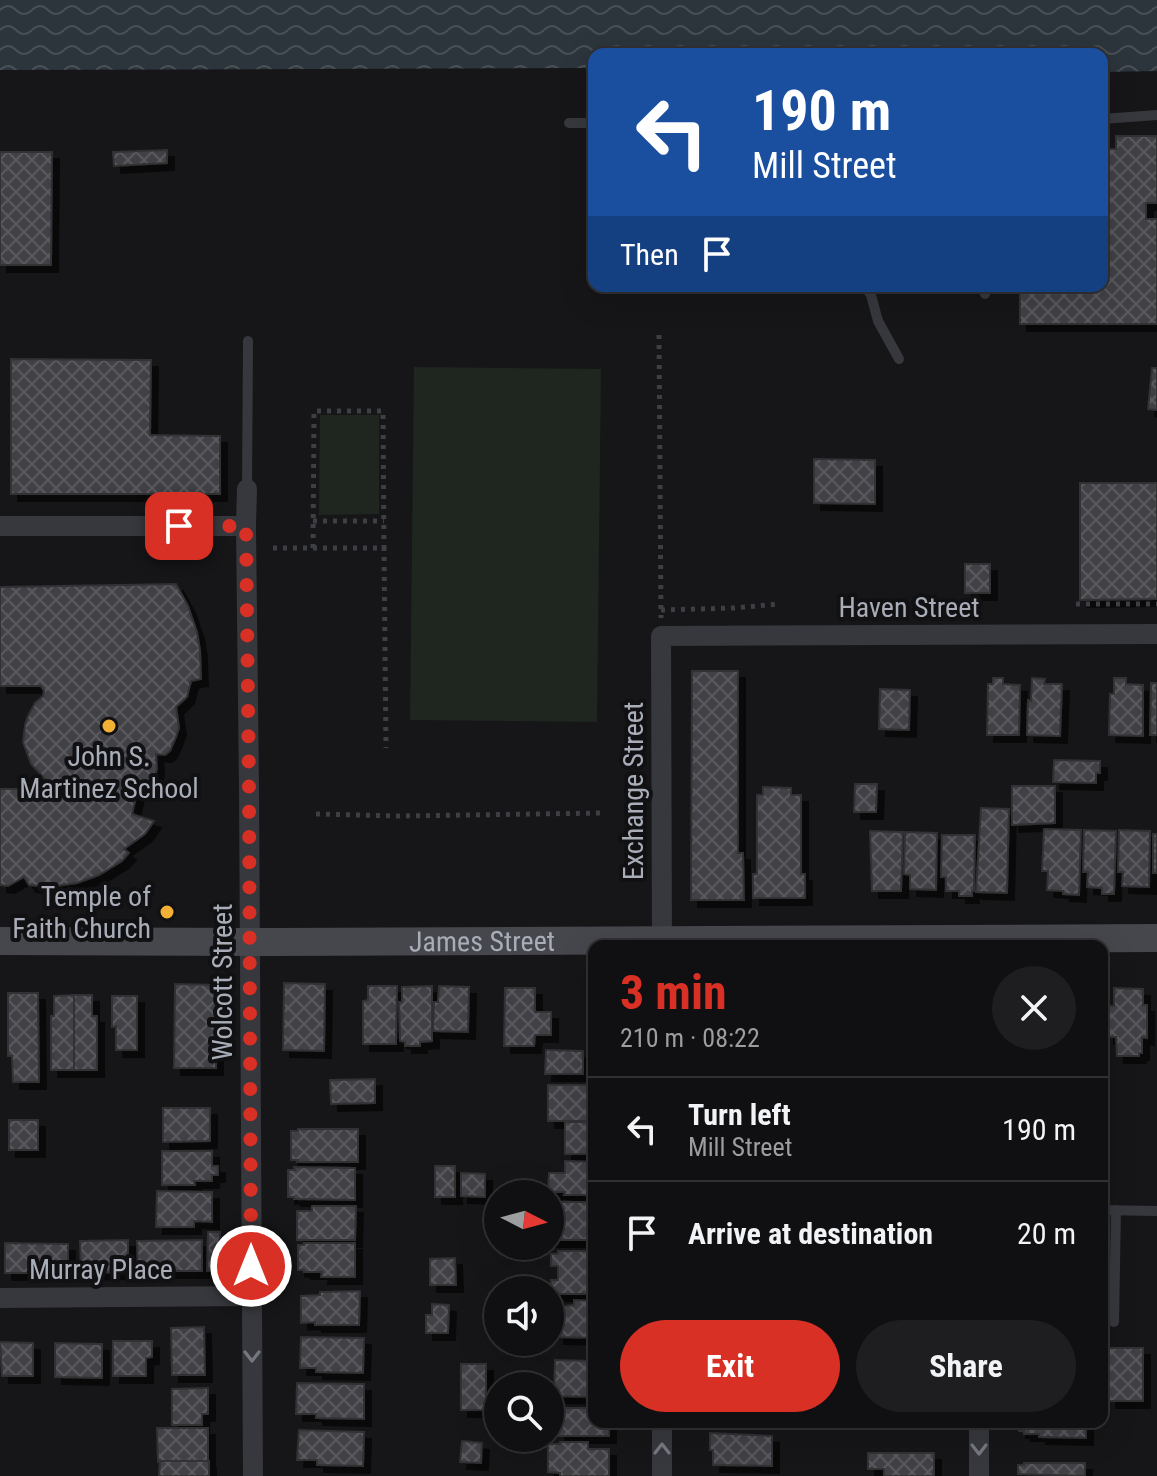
<!DOCTYPE html>
<html lang="en">
<head>
<meta charset="utf-8">
<style>
  body { margin:0; font-family:"Roboto Condensed",sans-serif; background:#1e1e20; color:#f1f3f6; height:100vh; display:flex; flex-direction:column; font-size:30px; white-space:nowrap }
  * { box-sizing:border-box; margin:0 }
  p { font-size:26px; color:#9c9d9f }
  .icon { flex:none; width:44px; height:44px; fill:none; stroke:currentColor; stroke-width:2; stroke-linecap:round; stroke-linejoin:round }
  .map { position:relative; flex:1; overflow:hidden }
  .panel { position:absolute; left:588px; top:940px; width:520px; height:488px; display:flex; flex-direction:column; background:#101012; border-radius:16px; box-shadow:0 8px 32px #0002,0 0 0 2px #303032 }
  .panel>* { flex:none }
  .hud { position:absolute; left:588px; top:48px; width:520px; height:244px; border-radius:16px; box-shadow:0 8px 32px #0002,0 0 0 2px #303032; background:#1a4fa0; color:#fff; overflow:hidden }
  .needle { width:52px; rotate:96deg }
  .buttons { position:absolute; left:484px; top:1180px; display:grid; gap:16px }
  .buttons a { display:grid; place-items:center; width:80px; height:80px; border-radius:50%; background:#101012; box-shadow:0 8px 32px #0002,0 0 0 2px #303032; font-size:40px }
  .pin { position:absolute; display:grid; place-items:center; width:68px; height:68px; color:#fff; margin:-34px; border-radius:16px; box-shadow:0 4px 12px #0006 }
  .me { position:absolute; width:88px; margin:-44px; rotate:0deg; stroke-linejoin:round; filter:drop-shadow(0 0 6px #0008) }
  .turn { display:flex; align-items:center; gap:28px; height:168px; padding:0 32px; font-size:36px }
  .turn .icon { width:104px; height:104px; stroke-width:2.5 }
  .turn b { display:block; font-size:56px; line-height:68px }
  .then { display:flex; align-items:center; height:76px; padding:0 32px; background:#0003; gap:16px; font-size:30px }
  .round { display:grid; place-items:center; flex:none; width:84px; height:84px; border-radius:42px; background:#1e1e20 }
  .overview { display:flex; align-items:center; justify-content:space-between; height:136px; padding:0 32px }
  h1 { font-size:48px; font-weight:700; line-height:60px; color:#d93025 }
  .button { display:flex; gap:16px; margin-top:auto; padding:16px 32px }
  .button a { flex:1; height:92px; border-radius:48px; background:#d93025; color:#fff; font-size:32px; font-weight:700; line-height:92px; text-align:center }
  .button a+a { background:#1e1e20; color:#f1f3f6 }
  ul { padding:0; list-style:none }
  li { display:flex; align-items:center; gap:24px; height:104px; padding:0 32px; border-top:2px solid #303032 }
  li div { flex:1 }
  li b { display:block; font-size:30px }
  li em { font-style:normal }
  .map>svg:first-child { display:block }
  .pitch { fill:#1e261f }
  .water { fill:url(#water-waves) }
  .building { fill:url(#building-cross-hatch); stroke:#303034; stroke-width:2; filter:url(#shadow) }
  .lines { fill:none; stroke-linecap:round; stroke-linejoin:round }
  .path { stroke:#3d3f44; stroke-width:5; stroke-dasharray:4 6; stroke-linecap:butt }
  .lane { stroke:#37383d; stroke-width:10 }
  .street { stroke:#37383d; stroke-width:20 }
  .secondary { stroke:#45474d; stroke-width:28 }
  .oneway { stroke:#757881 }
  .route { stroke:#d93025; stroke-width:14; stroke-dasharray:0 25.2 }
  .poi-dot { fill:#f2b134; stroke:#111113; stroke-width:3 }
  .labels { text-anchor:middle; dominant-baseline:central; stroke-width:8; stroke-linejoin:round; paint-order:stroke }
  .street-label { font-size:28px; fill:#a8adb8; stroke:#111113 }
  .poi-label { font-size:28px; fill:#a8adb8; stroke:#111113 }
</style>
</head>
<body>
<div class="map">
<svg width="1157" height="1476" viewBox="0 0 1157 1476">
  <defs>
    <pattern id="water-waves" width="16" height="10" patternUnits="userSpaceOnUse" patternTransform="scale(2)"><rect width="16" height="10" fill="#2c353c"/><path d="M0 5q4-4 8 0t8 0" fill="none" stroke="#485056"/></pattern>
    <pattern id="building-cross-hatch" width="8" height="8" patternUnits="userSpaceOnUse" patternTransform="scale(2)"><rect width="8" height="8" fill="#404145"/><path d="M0 0l8 8M0 8l8-8" fill="none" stroke="#595a5e"/></pattern>
    <filter id="shadow"><feDropShadow dx="7" dy="7" stdDeviation="0" flood-color="#0009"/></filter>
  </defs>
  <rect width="100%" height="100%" fill="#161618"/>
  <g class="pitch">
    <path d="M 414,367 L 601,369 L 597,722 L 410,720 Z"/>
    <path d="M 320,415 L 379,415 L 379,514 L 319,515 Z"/>
  </g>
  <path class="water" d="M 0,0 L 1157,0 L 1157,71 L 1102,72 L 1102,54 L 594,54 L 594,68 L 0,70 Z"/>
  <g class="building">
    <path d="M 1116,136 L 1157,136 L 1157,203 L 1146,203 L 1146,219 L 1157,219 L 1157,324 L 1020,324 L 1020,286 L 1102,286 L 1102,149 L 1116,149 Z"/>
    <path d="M 167,150 L 167,163 L 114,166 L 113,152 Z"/>
    <path d="M 0,152 L 52,152 L 51,265 L 0,265 Z"/>
    <path d="M 11,359 L 151,360 L 150,435 L 220,436 L 220,494 L 11,494 Z"/>
    <path d="M 1152,368 L 1157,368 L 1157,410 L 1148,409 Z"/>
    <path d="M 814,459 L 875,460 L 875,504 L 814,503 Z"/>
    <path d="M 1080,483 L 1157,483 L 1157,599 L 1080,600 Z"/>
    <rect x="965" y="564" width="25" height="29"/>
    <path d="M 176,584 L 188,606 L 197,632 L 200,650 L 201,679 L 191,681 L 187,697 L 176,707 L 179,728 L 176,737 L 170,751 L 165,755 L 156,754 L 157,769 L 152,786 L 147,793 L 137,793 L 132,814 L 154,821 L 145,834 L 124,849 L 129,853 L 122,861 L 99,875 L 77,883 L 49,887 L 29,885 L 24,877 L 8,886 L 0,885 L 0,789 L 41,789 L 46,780 L 31,764 L 23,742 L 25,725 L 28,716 L 35,703 L 43,696 L 44,691 L 41,686 L 0,686 L 0,587 Z"/>
    <path d="M 692,671 L 738,671 L 738,853 L 743,853 L 744,900 L 691,900 Z"/>
    <path d="M 993,678 L 1003,678 L 1003,684 L 1020,685 L 1019,735 L 987,735 L 988,684 L 993,684 Z"/>
    <path d="M 1032,678 L 1045,679 L 1044,684 L 1062,684 L 1060,736 L 1027,735 L 1028,700 L 1031,701 Z"/>
    <path d="M 1114,678 L 1126,678 L 1126,684 L 1143,685 L 1143,736 L 1109,735 L 1110,694 L 1114,694 Z"/>
    <path d="M 1151,683 L 1157,683 L 1157,735 L 1150,735 Z"/>
    <path d="M 880,689 L 910,690 L 909,730 L 879,729 Z"/>
    <path d="M 1054,760 L 1100,761 L 1100,773 L 1096,773 L 1096,783 L 1053,782 Z"/>
    <path d="M 855,784 L 877,784 L 876,812 L 854,812 Z"/>
    <path d="M 1012,786 L 1055,786 L 1055,823 L 1012,825 Z"/>
    <path d="M 763,787 L 791,788 L 791,795 L 801,795 L 801,874 L 805,874 L 805,898 L 753,898 L 753,874 L 757,874 L 757,795 L 763,795 Z"/>
    <path d="M 981,808 L 1009,809 L 1007,893 L 976,892 Z"/>
    <path d="M 1044,829 L 1081,830 L 1079,895 L 1063,894 L 1063,891 L 1047,890 L 1048,871 L 1042,871 Z"/>
    <path d="M 1084,830 L 1116,831 L 1114,894 L 1102,894 L 1102,888 L 1087,887 L 1088,872 L 1083,872 Z"/>
    <path d="M 1119,830 L 1150,831 L 1149,887 L 1122,886 L 1123,872 L 1118,872 Z"/>
    <path d="M 870,831 L 903,832 L 901,891 L 872,891 Z"/>
    <path d="M 905,832 L 937,833 L 936,890 L 910,889 L 910,875 L 904,874 Z"/>
    <rect x="1153" y="834" width="4" height="39"/>
    <path d="M 942,835 L 975,835 L 974,891 L 972,891 L 972,896 L 959,896 L 959,891 L 946,891 L 946,877 L 941,877 Z"/>
    <path d="M 284,983 L 325,984 L 324,1051 L 283,1050 Z"/>
    <path d="M 175,984 L 216,985 L 216,1068 L 174,1068 Z"/>
    <path d="M 368,986 L 397,986 L 396,1044 L 363,1044 L 363,1001 L 368,1000 Z"/>
    <path d="M 432,986 L 432,1041 L 420,1042 L 420,1046 L 405,1046 L 405,1042 L 400,1041 L 399,1002 L 402,1002 L 402,987 Z"/>
    <path d="M 439,986 L 469,987 L 468,1032 L 433,1031 L 434,1002 L 438,1002 Z"/>
    <path d="M 505,988 L 535,988 L 535,1012 L 551,1012 L 551,1035 L 535,1035 L 534,1046 L 504,1046 Z"/>
    <path d="M 1114,988 L 1143,989 L 1143,1005 L 1147,1005 L 1147,1038 L 1142,1037 L 1142,1053 L 1139,1053 L 1139,1056 L 1117,1056 L 1116,1037 L 1107,1037 L 1107,1006 L 1114,1006 Z"/>
    <path d="M 591,992 L 594,992 L 594,1042 L 592,1042 L 591,1024 L 588,1023 L 587,1012 L 591,1012 Z"/>
    <path d="M 8,993 L 38,993 L 39,1082 L 13,1082 L 12,1056 L 8,1056 Z"/>
    <path d="M 74,995 L 74,1070 L 51,1070 L 51,1016 L 54,1016 L 54,996 Z"/>
    <path d="M 74,995 L 92,995 L 92,1016 L 97,1016 L 97,1070 L 74,1070 Z"/>
    <path d="M 112,996 L 137,996 L 137,1050 L 116,1050 L 116,1026 L 112,1027 Z"/>
    <path d="M 546,1050 L 583,1051 L 583,1074 L 545,1074 Z"/>
    <path d="M 375,1079 L 375,1103 L 331,1104 L 330,1080 Z"/>
    <path d="M 548,1085 L 594,1085 L 594,1118 L 592,1121 L 548,1121 Z"/>
    <path d="M 163,1108 L 210,1108 L 210,1141 L 163,1142 Z"/>
    <rect x="9" y="1120" width="29" height="30"/>
    <path d="M 565,1122 L 594,1122 L 594,1151 L 590,1151 L 591,1154 L 565,1154 Z"/>
    <path d="M 298,1129 L 358,1129 L 358,1162 L 297,1162 L 298,1160 L 291,1160 L 291,1131 L 298,1131 Z"/>
    <path d="M 162,1151 L 212,1151 L 212,1166 L 218,1166 L 218,1175 L 212,1175 L 212,1181 L 194,1181 L 195,1185 L 162,1185 Z"/>
    <path d="M 565,1161 L 594,1162 L 594,1193 L 592,1193 L 592,1195 L 564,1195 L 565,1192 L 548,1192 L 549,1173 L 565,1173 Z"/>
    <rect x="435" y="1166" width="20" height="31"/>
    <path d="M 294,1167 L 355,1168 L 355,1200 L 294,1199 L 294,1197 L 288,1197 L 288,1170 L 295,1170 Z"/>
    <path d="M 461,1173 L 485,1174 L 485,1197 L 461,1196 Z"/>
    <path d="M 157,1191 L 212,1192 L 212,1222 L 194,1221 L 194,1227 L 156,1227 Z"/>
    <path d="M 560,1202 L 590,1202 L 590,1207 L 594,1207 L 594,1236 L 591,1236 L 591,1240 L 550,1240 L 550,1207 L 560,1207 Z"/>
    <path d="M 312,1206 L 356,1206 L 355,1240 L 297,1240 L 297,1211 L 312,1211 Z"/>
    <path d="M 208,1232 L 220,1232 L 219,1271 L 207,1271 Z"/>
    <path d="M 128,1240 L 128,1272 L 81,1273 L 80,1241 Z"/>
    <path d="M 202,1240 L 202,1271 L 138,1271 L 137,1241 Z"/>
    <path d="M 5,1243 L 68,1244 L 68,1273 L 5,1273 Z"/>
    <path d="M 304,1243 L 355,1243 L 355,1277 L 321,1277 L 322,1272 L 304,1272 L 304,1270 L 298,1270 L 298,1245 L 304,1245 Z"/>
    <path d="M 558,1251 L 594,1251 L 594,1294 L 558,1294 L 558,1292 L 551,1292 L 551,1280 L 558,1280 L 558,1266 L 551,1266 L 551,1254 L 558,1254 Z"/>
    <path d="M 455,1258 L 456,1285 L 430,1285 L 430,1259 Z"/>
    <path d="M 360,1291 L 359,1325 L 315,1325 L 315,1322 L 301,1323 L 301,1296 L 320,1295 L 320,1292 Z"/>
    <path d="M 574,1300 L 594,1301 L 594,1338 L 557,1337 L 558,1307 L 574,1305 Z"/>
    <path d="M 432,1304 L 449,1305 L 448,1333 L 426,1333 L 426,1315 L 432,1315 Z"/>
    <path d="M 204,1327 L 205,1375 L 172,1375 L 171,1328 Z"/>
    <path d="M 301,1337 L 364,1338 L 363,1373 L 316,1372 L 316,1368 L 300,1368 Z"/>
    <path d="M 113,1341 L 152,1341 L 152,1357 L 146,1358 L 146,1376 L 113,1376 Z"/>
    <path d="M 0,1342 L 33,1343 L 33,1376 L 2,1376 Z"/>
    <path d="M 55,1343 L 102,1344 L 102,1378 L 55,1377 Z"/>
    <rect x="1109" y="1348" width="34" height="53"/>
    <path d="M 555,1360 L 592,1361 L 592,1365 L 594,1365 L 594,1397 L 554,1396 Z"/>
    <rect x="461" y="1364" width="25" height="46"/>
    <path d="M 297,1383 L 364,1384 L 364,1419 L 316,1418 L 316,1414 L 296,1414 Z"/>
    <path d="M 208,1388 L 208,1414 L 202,1414 L 202,1425 L 172,1425 L 172,1389 Z"/>
    <path d="M 550,1408 L 594,1408 L 594,1422 L 609,1422 L 609,1436 L 558,1436 L 558,1422 L 550,1422 Z"/>
    <path d="M 1019,1422 L 1086,1422 L 1086,1438 L 1039,1437 L 1039,1434 L 1024,1434 L 1024,1431 L 1019,1431 Z"/>
    <path d="M 157,1428 L 208,1428 L 208,1461 L 158,1462 Z"/>
    <path d="M 299,1430 L 364,1432 L 363,1466 L 317,1465 L 317,1460 L 297,1460 Z"/>
    <path d="M 710,1433 L 772,1436 L 772,1466 L 713,1465 L 713,1450 L 710,1450 Z"/>
    <path d="M 462,1441 L 482,1443 L 481,1463 L 460,1462 Z"/>
    <path d="M 560,1442 L 588,1442 L 588,1449 L 609,1449 L 609,1476 L 560,1476 L 560,1473 L 548,1472 L 548,1444 L 560,1444 Z"/>
    <path d="M 868,1453 L 934,1453 L 934,1476 L 884,1476 L 884,1469 L 868,1469 Z"/>
    <path d="M 160,1461 L 209,1461 L 209,1476 L 159,1476 Z"/>
    <path d="M 1024,1463 L 1085,1463 L 1085,1476 L 1018,1474 L 1018,1465 L 1024,1465 Z"/>
  </g>
  <g class="lines">
    <g class="path">
      <path d="M 659,335 L 661,618"/>
      <path d="M 313,521 L 384,521"/>
      <path d="M 273,548 L 384,548 L 386,748"/>
      <path d="M 313,548 L 314,411 L 383,411 L 384,548"/>
      <path d="M 1076,604 L 1157,604"/>
      <path d="M 661,610 L 734,608 L 779,604"/>
      <path d="M 316,814 L 401,816 L 601,813"/>
    </g>
    <g class="lane">
      <path d="M 1102,119 L 1157,115"/>
      <path d="M 569,123 L 594,123"/>
      <path d="M 865,286 L 871,295 L 878,321 L 899,359"/>
      <path d="M 985,286 L 985,294"/>
      <path d="M 247,489 L 248,341"/>
      <path d="M 1102,1210 L 1157,1211"/>
      <path d="M 1114,1322 L 1116,1210"/>
    </g>
    <g class="street">
      <path d="M 247,489 L 246,526 L 249,789 L 253,1476"/>
      <path d="M 0,526 L 246,526"/>
      <path d="M 662,946 L 661,636 L 1157,634"/>
      <path d="M 0,1298 L 251,1296"/>
      <path d="M 979,1422 L 979,1476"/>
      <path d="M 662,1476 L 662,1422"/>
    </g>
    <path class="secondary" id="s1" d="M 0,941 L 276,942 L 1157,938"/>
  </g>
  <defs><path id="oneway-chevron" d="M-2-3.5L2.5 0L-2 3.5" fill="none" stroke-width="1.6" stroke-linecap="round" stroke-linejoin="round" transform="scale(2)"/></defs>
  <g class="oneway">
    <use href="#oneway-chevron" transform="translate(252 1356) rotate(90)"/>
    <use href="#oneway-chevron" transform="translate(662 1449) rotate(-90)"/>
    <use href="#oneway-chevron" transform="translate(979 1449) rotate(90)"/>
  </g>
  <g class="lines">
    <path class="route" d="M 179,526 L 246,526 L 249,789 L 251,1266"/>
  </g>
  <g class="poi-dot">
    <circle cx="109" cy="726" r="8"/>
    <circle cx="167" cy="912" r="8"/>
  </g>
  <g class="labels">
    <g class="street-label">
      <text x="909" y="607">Haven Street</text>
      <text transform="translate(633 791) rotate(-90)">Exchange Street</text>
      <text stroke="none"><textPath href="#s1" startOffset="482">James Street</textPath></text>
      <text transform="translate(222 982) rotate(-90)">Wolcott Street</text>
      <text x="101" y="1269">Murray Place</text>
    </g>
    <g class="poi-label">
      <text x="109" y="756">John S.<tspan x="109" dy="32">Martinez School</tspan></text>
      <text x="151" y="896" text-anchor="end">Temple of<tspan x="151" dy="32">Faith Church</tspan></text>
    </g>
  </g>
</svg>
<div class="buttons">
<a><svg class="needle" viewBox="-14 -14 28 28"><path d="M0-13l5 13h-10z" fill="#e53935"/><path d="M0 13l5-13h-10z" fill="#9c9d9f"/></svg></a>
<a><svg class="icon" aria-label="sound" viewBox="0 0 24 24"><path d="M4 9h4l5-4v14l-5-4H4zM17 9q2 3 0 6"/></svg></a>
<a><svg class="icon" aria-label="search" viewBox="0 0 24 24"><circle cx="10" cy="10" r="6"/><path d="M15 15l6 6"/></svg></a>
</div>
<div class="pin" style="left:179px;top:526px;background:#d93025"><svg class="icon" aria-label="arrive" viewBox="0 0 24 24"><path d="M6 21V4h12l-3 4 3 4H6"/></svg></div>
<svg class="me" style="left:251px;top:1266px" viewBox="-20 -20 40 40"><circle r="17" fill="#d93025" stroke="#fff" stroke-width="3"/><path d="M0-11L8 9 0 5-8 9z" fill="#fff"/></svg>
<div class="hud">
<div class="turn"><svg class="icon" aria-label="left" viewBox="0 0 24 24"><path d="M17 20v-9H6M10 6l-5 5 5 5"/></svg><div><b>190 m</b>Mill Street</div></div>
<div class="then">Then<svg class="icon" aria-label="arrive" viewBox="0 0 24 24"><path d="M6 21V4h12l-3 4 3 4H6"/></svg></div>
</div>
<section class="panel">
<div class="overview"><div><h1>3 min</h1><p>210 m · 08:22</p></div><a class="round"><svg class="icon" aria-label="close" viewBox="0 0 24 24"><path d="M6 6l12 12M18 6L6 18"/></svg></a></div>
<ul>
<li><svg class="icon" aria-label="left" viewBox="0 0 24 24"><path d="M17 20v-9H6M10 6l-5 5 5 5"/></svg><div><b>Turn left</b><p>Mill Street</p></div><em>190 m</em></li>
<li><svg class="icon" aria-label="arrive" viewBox="0 0 24 24"><path d="M6 21V4h12l-3 4 3 4H6"/></svg><div><b>Arrive at destination</b></div><em>20 m</em></li>
</ul>
<div class="button"><a>Exit</a><a>Share</a></div>
</section>
</div>
</body>
</html>
